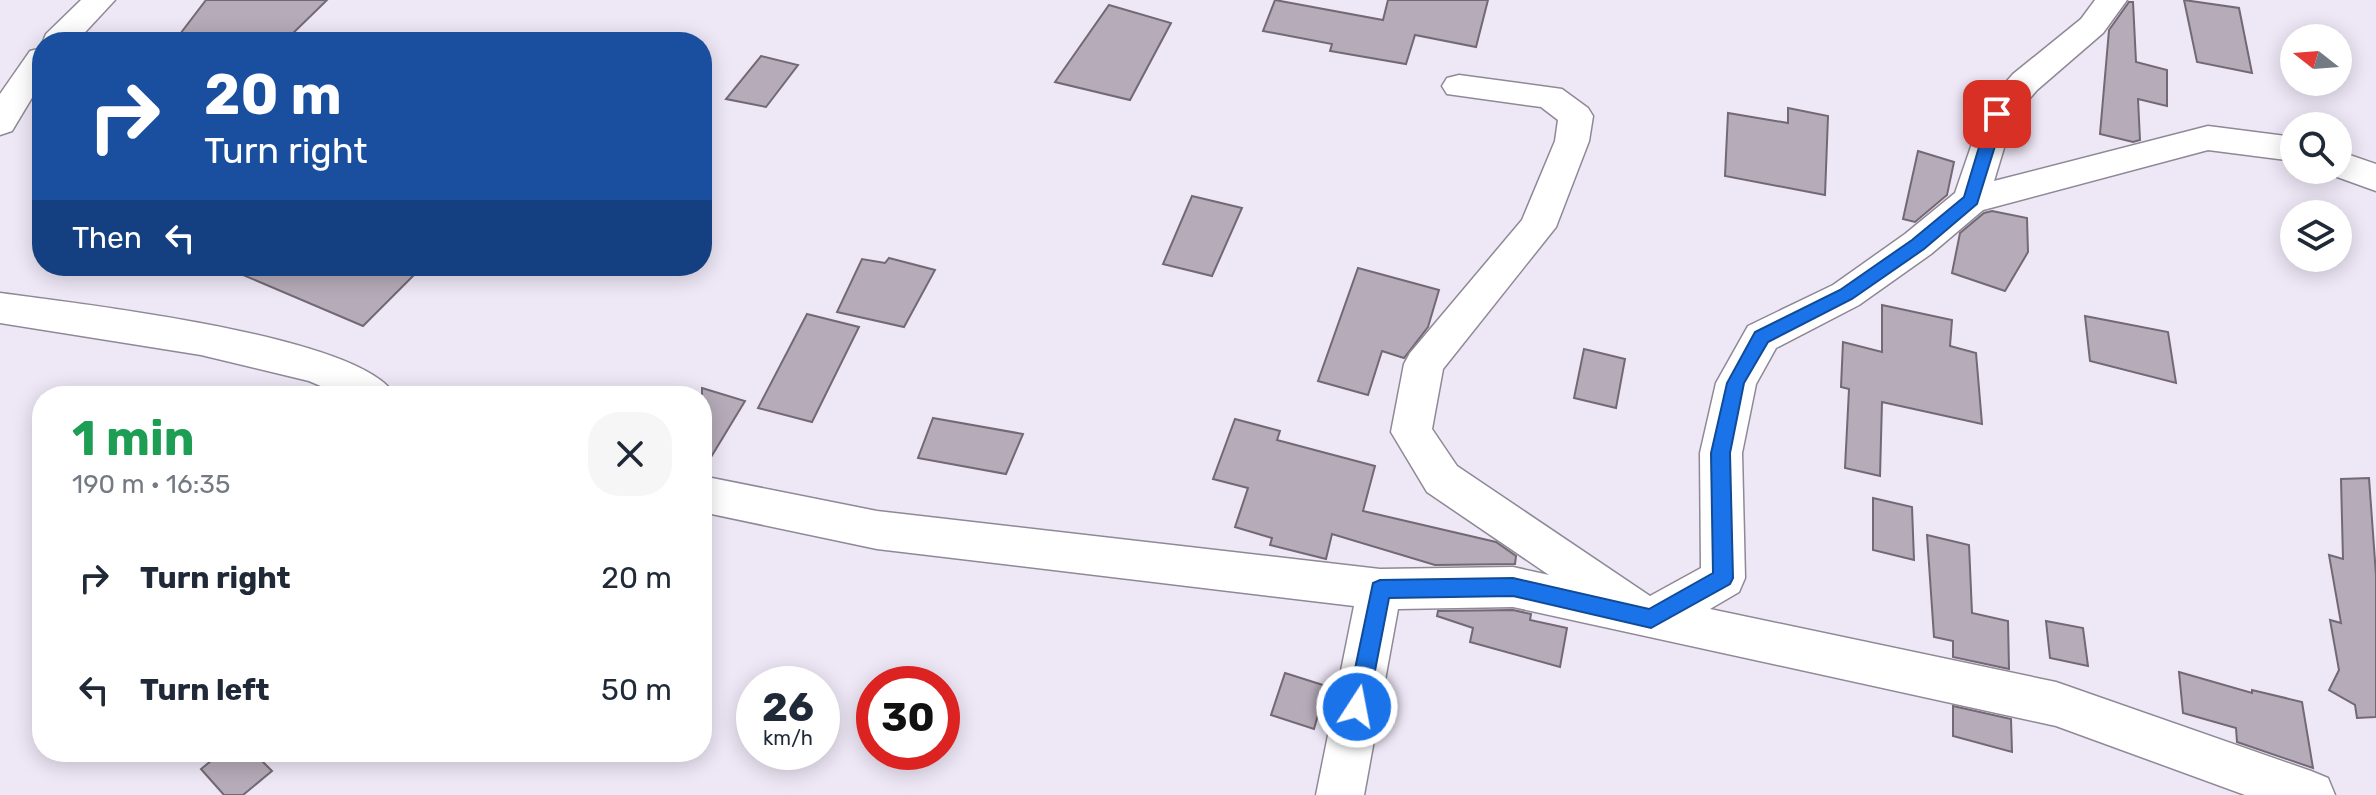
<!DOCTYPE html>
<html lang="en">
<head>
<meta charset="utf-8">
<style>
  body { margin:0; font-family:Rubik,sans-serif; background:#f6f6f7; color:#1f2937; height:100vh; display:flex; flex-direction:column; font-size:30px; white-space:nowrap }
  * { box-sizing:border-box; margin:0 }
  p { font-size:26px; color:#747a83 }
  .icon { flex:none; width:44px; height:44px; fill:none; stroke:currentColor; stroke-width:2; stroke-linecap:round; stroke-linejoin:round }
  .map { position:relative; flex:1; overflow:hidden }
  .sheet { position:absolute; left:32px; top:386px; width:680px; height:376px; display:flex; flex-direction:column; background:#fff; border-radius:32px; box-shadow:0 4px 20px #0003 }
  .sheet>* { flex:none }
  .guide { position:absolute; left:32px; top:32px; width:680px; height:244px; border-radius:32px; box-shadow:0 4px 20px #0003; background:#1a4fa0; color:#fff; overflow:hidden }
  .needle { width:52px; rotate:287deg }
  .fabs { position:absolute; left:2280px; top:24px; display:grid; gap:16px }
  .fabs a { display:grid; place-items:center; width:72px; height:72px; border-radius:50%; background:#fff; box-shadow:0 4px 20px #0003; font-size:40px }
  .speed { position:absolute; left:736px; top:666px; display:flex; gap:16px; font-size:40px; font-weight:700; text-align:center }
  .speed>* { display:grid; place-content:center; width:104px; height:104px; border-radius:50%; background:#fff; box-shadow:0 4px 20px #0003; line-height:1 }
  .speed small { font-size:20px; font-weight:400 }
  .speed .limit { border:12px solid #d22; background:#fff; color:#111 }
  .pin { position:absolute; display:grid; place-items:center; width:68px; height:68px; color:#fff; margin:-34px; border-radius:16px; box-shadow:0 4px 12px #0006 }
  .me { position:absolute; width:88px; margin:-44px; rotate:11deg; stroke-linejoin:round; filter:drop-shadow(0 0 6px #0008) }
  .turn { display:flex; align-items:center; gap:28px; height:168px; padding:0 40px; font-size:36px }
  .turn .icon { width:104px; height:104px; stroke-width:2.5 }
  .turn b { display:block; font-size:56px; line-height:68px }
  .then { display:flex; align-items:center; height:76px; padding:0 40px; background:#0003; gap:16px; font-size:30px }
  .round { display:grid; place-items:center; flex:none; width:84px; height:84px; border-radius:32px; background:#f6f6f7 }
  .overview { display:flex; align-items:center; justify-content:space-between; height:136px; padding:0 40px }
  h1 { font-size:48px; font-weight:700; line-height:60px; color:#1e9e55 }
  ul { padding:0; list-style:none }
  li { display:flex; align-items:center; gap:24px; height:112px; padding:0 40px }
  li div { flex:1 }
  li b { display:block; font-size:30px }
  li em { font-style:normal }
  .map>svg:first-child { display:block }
  .building { fill:#b6acb9; stroke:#726974; stroke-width:2 }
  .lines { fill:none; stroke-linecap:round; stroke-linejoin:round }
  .minor-casing { stroke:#8f8896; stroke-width:3 }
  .minor { fill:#fff; fill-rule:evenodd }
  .route { fill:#1a73e8; stroke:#114b97; stroke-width:2 }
</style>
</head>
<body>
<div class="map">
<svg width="2376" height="795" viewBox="0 0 2376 795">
  <rect width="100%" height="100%" fill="#eee7f6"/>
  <g class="building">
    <path d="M 206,0 L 327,0 L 284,42 L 174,42 Z"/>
    <path d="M 1275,0 L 1383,20 L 1388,0 L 1488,0 L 1476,47 L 1415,35 L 1406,64 L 1330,51 L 1332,44 L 1263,31 Z"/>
    <path d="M 2184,0 L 2239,8 L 2252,73 L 2197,62 Z"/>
    <path d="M 2129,2 L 2133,2 L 2136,62 L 2167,70 L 2167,106 L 2138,99 L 2140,140 L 2133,142 L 2100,134 L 2109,30 Z"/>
    <path d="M 1109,5 L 1171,23 L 1130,100 L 1055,82 Z"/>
    <path d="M 761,56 L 798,65 L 766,107 L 726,99 Z"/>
    <path d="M 1788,108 L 1828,116 L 1825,195 L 1725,176 L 1728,113 L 1788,123 Z"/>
    <path d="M 1918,151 L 1954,162 L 1947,195 L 1915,222 L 1903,219 Z"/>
    <path d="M 1192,196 L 1242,208 L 1212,276 L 1163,264 Z"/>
    <path d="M 1992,211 L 2027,218 L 2028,252 L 2005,291 L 1952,273 L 1960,233 L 1984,213 Z"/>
    <path d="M 889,258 L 935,270 L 904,327 L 837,312 L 862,259 L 885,263 Z"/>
    <path d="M 222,266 L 423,266 L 363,326 Z"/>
    <path d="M 1358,268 L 1439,290 L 1428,327 L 1404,358 L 1382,351 L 1368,395 L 1318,381 Z"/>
    <path d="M 1882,305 L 1952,320 L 1950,346 L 1976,353 L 1982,424 L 1882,402 L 1880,476 L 1845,468 L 1849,389 L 1841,387 L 1843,342 L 1882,352 Z"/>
    <path d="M 807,314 L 859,327 L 812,422 L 758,408 Z"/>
    <path d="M 2085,316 L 2168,332 L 2176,383 L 2090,361 Z"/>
    <path d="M 1584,349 L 1625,359 L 1616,408 L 1574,398 Z"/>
    <path d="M 702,388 L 745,401 L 702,472 Z"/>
    <path d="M 933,418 L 1023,434 L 1006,474 L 918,458 Z"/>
    <path d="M 1235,419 L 1280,431 L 1277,440 L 1375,466 L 1363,511 L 1496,542 L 1516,556 L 1515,564 L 1435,565 L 1332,534 L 1326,559 L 1270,545 L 1272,538 L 1235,527 L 1248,488 L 1213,479 Z"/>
    <path d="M 2369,478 L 2376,575 L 2376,717 L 2357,718 L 2355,705 L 2329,690 L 2339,670 L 2330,620 L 2341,623 L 2329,555 L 2343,559 L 2341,479 Z"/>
    <path d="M 1873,498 L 1912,507 L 1914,560 L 1873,550 Z"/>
    <path d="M 1927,535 L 1969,545 L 1972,613 L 2008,621 L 2009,669 L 1953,657 L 1953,641 L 1934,637 Z"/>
    <path d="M 1513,610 L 1531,614 L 1530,620 L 1567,628 L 1560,667 L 1470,642 L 1473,628 L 1437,616 L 1438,611 Z"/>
    <path d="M 2046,621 L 2083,628 L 2088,666 L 2050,658 Z"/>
    <path d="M 2179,672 L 2252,693 L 2252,690 L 2302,702 L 2313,768 L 2237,742 L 2236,728 L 2183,713 Z"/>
    <path d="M 1285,673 L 1326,686 L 1314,729 L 1271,715 Z"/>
    <path d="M 1953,706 L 2011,719 L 2012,752 L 1953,736 Z"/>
    <path d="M 222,752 L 253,752 L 272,771 L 243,795 L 224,795 L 201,769 Z"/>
  </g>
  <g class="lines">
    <g class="minor-casing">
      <g id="minor">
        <path d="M 81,0 L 115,0 L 76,42 L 42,44 L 46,34 Z"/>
        <path d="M 2095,0 L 2127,0 L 2103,33 L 2037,90 L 2013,118 L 1994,181 L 2208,126 L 2294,137 L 2294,161 L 2208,150 L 1983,210 L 1931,254 L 1859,305 L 1776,348 L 1756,384 L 1742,453 L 1745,578 L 1739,592 L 1710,609 L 2056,682 L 2311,771 L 2328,778 L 2335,795 L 2245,795 L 2056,726 L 1513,607 L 1398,609 L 1364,795 L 1316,795 L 1354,606 L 877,549 L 702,512 L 702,476 L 877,511 L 1380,569 L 1513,567 L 1549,575 L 1427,492 L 1391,432 L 1404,364 L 1410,353 L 1522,220 L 1555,141 L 1558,120 L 1541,107 L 1447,94 L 1442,86 L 1447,78 L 1459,75 L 1562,89 L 1588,108 L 1593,116 L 1589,141 L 1556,227 L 1443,369 L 1432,429 L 1457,466 L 1650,596 L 1701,568 L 1700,453 L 1716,383 L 1748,326 L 1833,285 L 1905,234 L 1955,193 L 1985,106 L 2013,74 L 2081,19 Z"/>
        <path d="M 42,48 L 42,81 L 12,131 L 0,135 L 0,94 L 30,51 Z"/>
        <path d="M 2338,151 L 2376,164 L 2376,191 L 2326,173 L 2324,170 L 2338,170 Z"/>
        <path d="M 0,293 C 72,303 364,335 395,396 L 344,396 L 309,381 L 201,355 L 0,323 Z"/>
      </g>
    </g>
    <use href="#minor" class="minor"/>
  </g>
  <path class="route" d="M 1997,109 L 2005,114 L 1977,204 L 1924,249 L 1852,299 L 1768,342 L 1744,383 L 1730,453 L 1733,578 L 1730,584 L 1651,628 L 1513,596 L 1389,598 L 1368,707 L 1365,714 L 1357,717 L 1350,714 L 1347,707 L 1373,583 L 1380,580 L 1513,578 L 1649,609 L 1713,573 L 1711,453 L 1727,383 L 1755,332 L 1840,290 L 1912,240 L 1964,197 L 1989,114 Z"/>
</svg>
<div class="fabs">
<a><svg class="needle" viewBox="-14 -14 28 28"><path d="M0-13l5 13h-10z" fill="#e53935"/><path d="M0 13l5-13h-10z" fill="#747a83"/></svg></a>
<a><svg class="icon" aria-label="search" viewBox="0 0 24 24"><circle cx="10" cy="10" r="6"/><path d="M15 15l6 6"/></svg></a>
<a><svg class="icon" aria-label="layers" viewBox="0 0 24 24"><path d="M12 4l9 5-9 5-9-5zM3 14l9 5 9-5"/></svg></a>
</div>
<div class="speed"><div>26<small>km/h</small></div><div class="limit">30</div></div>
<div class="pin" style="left:1997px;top:114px;background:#d93025"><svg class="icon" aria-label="arrive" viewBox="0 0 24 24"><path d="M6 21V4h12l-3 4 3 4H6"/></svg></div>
<svg class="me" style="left:1357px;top:707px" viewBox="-20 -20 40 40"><circle r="17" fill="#1a73e8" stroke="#fff" stroke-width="3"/><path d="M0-11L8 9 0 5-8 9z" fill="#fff"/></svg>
<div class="guide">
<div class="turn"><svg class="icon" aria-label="right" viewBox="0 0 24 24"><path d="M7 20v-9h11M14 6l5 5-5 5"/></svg><div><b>20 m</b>Turn right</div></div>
<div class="then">Then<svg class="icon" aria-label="left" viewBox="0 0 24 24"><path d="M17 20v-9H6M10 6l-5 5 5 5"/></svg></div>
</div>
<section class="sheet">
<div class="overview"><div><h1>1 min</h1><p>190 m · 16:35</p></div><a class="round"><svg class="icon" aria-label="close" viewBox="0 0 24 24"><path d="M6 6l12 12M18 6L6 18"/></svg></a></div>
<ul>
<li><svg class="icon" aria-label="right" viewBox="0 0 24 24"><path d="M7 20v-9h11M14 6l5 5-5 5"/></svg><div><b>Turn right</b></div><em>20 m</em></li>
<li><svg class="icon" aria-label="left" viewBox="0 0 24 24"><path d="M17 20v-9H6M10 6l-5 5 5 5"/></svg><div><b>Turn left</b></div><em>50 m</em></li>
</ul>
</section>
</div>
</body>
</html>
